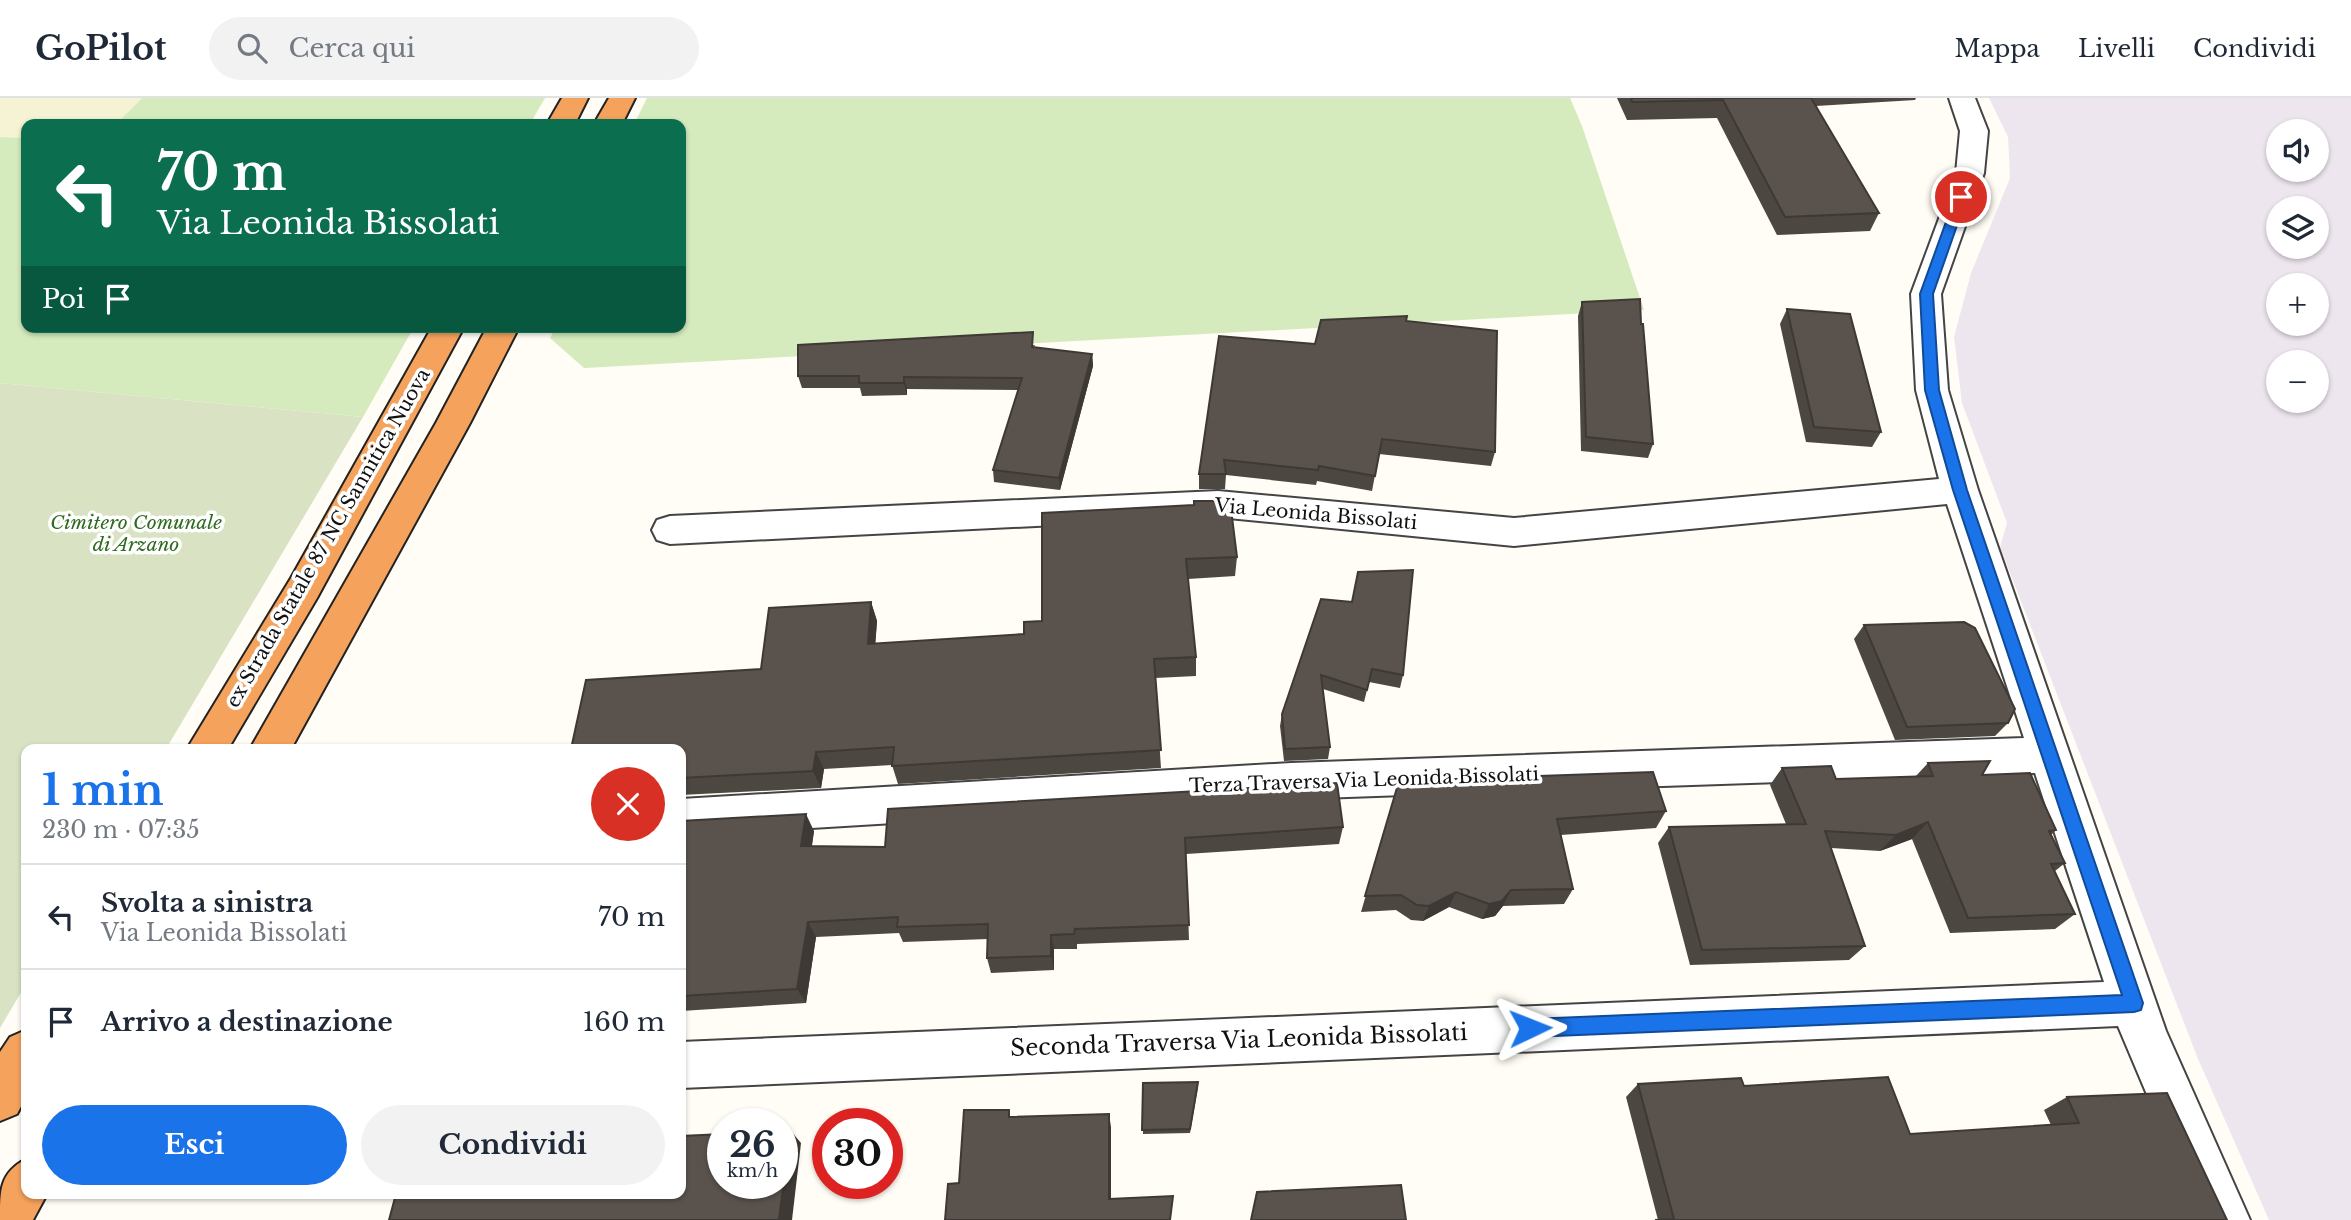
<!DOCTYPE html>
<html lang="it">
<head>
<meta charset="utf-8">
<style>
  body { margin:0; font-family:"Libre Baskerville",serif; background:#f2f2f3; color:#1f2937; height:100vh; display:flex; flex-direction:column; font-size:26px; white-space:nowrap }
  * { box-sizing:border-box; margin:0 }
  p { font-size:23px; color:#747a83 }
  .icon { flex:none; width:38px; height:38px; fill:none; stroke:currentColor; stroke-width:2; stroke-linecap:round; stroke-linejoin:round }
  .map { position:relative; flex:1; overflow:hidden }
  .side { position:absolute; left:21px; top:646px; width:665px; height:455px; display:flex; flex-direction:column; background:#fff; border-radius:14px; box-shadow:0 2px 5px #0004 }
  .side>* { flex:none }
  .guide { position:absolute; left:21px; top:21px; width:665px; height:214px; border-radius:14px; box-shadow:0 2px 5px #0004; background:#0b6e4f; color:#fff; overflow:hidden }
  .buttons { position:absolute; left:2266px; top:21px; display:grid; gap:14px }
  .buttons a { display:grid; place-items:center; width:63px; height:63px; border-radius:50%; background:#fff; box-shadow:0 2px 5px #0004; font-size:35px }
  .speed { position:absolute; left:707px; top:1010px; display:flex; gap:14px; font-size:35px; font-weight:700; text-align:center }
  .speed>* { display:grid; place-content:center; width:91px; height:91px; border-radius:50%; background:#fff; box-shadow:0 2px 5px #0004; line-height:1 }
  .speed small { font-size:18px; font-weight:400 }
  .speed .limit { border:10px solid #d22; background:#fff; color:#111 }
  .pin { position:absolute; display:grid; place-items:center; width:60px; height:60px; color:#fff; margin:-30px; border:4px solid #fff; border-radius:50%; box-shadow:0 2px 7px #0007 }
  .me { position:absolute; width:77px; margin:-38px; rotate:88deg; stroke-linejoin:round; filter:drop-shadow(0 0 5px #0008) }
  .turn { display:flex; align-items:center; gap:24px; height:147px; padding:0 21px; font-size:32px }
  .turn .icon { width:91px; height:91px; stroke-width:2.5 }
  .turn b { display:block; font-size:49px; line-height:60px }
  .then { display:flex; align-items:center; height:66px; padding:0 21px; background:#0003; gap:14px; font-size:26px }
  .round { display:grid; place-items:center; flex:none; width:74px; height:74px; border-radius:37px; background:#f2f2f3 }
  .summary { display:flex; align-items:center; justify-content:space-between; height:119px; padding:0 21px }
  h1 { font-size:42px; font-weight:700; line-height:52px; color:#1a73e8 }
  .action { display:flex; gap:14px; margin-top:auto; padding:14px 21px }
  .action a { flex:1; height:80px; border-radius:42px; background:#1a73e8; color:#fff; font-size:28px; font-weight:700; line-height:80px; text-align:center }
  .action a+a { background:#f2f2f3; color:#1f2937 }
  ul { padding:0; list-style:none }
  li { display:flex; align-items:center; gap:21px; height:105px; padding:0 21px; border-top:2px solid #e0e1e3 }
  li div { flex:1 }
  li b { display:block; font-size:26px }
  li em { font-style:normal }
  header { display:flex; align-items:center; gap:42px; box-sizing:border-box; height:98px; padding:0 35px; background:#fff; border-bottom:2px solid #e0e1e3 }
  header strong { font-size:33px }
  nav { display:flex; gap:38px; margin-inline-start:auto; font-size:24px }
  .search { width:490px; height:63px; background:#f2f2f3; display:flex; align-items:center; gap:18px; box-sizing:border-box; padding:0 24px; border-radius:38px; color:#747a83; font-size:26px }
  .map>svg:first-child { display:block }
  .industrial { fill:#eee6ef; fill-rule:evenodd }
  .farmland { fill:#f6f3d4 }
  .green { fill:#d5ebbd }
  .cemetery { fill:#d9e3c4 }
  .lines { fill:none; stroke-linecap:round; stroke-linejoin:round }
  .street-casing { stroke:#444; stroke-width:4 }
  .highway-casing { stroke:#222; stroke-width:4 }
  .street { fill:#fff; fill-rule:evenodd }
  .highway { fill:#f5a25d; fill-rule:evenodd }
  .wall { fill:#4d4742 }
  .shaded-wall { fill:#3f3936 }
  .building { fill:#5a524d; stroke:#3f3936; stroke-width:2 }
  .route { fill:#1a73e8; stroke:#114b97; stroke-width:2 }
  .labels { text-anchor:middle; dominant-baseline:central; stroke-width:7; stroke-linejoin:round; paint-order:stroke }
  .street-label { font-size:19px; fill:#111; stroke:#fff }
  .park-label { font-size:19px; font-style:italic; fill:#2f6b1f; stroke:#fff }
  .near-street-label { font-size:23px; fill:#111; stroke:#fff }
</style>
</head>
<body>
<header>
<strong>GoPilot</strong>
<div class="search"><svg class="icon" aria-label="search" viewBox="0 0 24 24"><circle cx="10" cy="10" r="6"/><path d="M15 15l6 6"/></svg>Cerca qui</div>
<nav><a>Mappa</a><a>Livelli</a><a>Condividi</a></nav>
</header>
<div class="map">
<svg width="2351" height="1122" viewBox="0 0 2351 1122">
  <rect width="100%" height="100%" fill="#fffdf5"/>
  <path class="industrial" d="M 1989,0 L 2351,0 L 2351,1122 L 2269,1122 L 2198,961 L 2000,449 L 2007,425 L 1962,305 L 1954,239 L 1971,175 L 2010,80 L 2008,39 ZM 2278,33 L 2317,33 L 2317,72 L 2278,72 ZM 2278,110 L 2317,110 L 2317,149 L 2278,149 ZM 2278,187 L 2317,187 L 2317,226 L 2278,226 ZM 2278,264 L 2317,264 L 2317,303 L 2278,303 Z"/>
  <path class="farmland" d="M 0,0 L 142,0 L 116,26 L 26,26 L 26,40 L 0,39 Z"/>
  <g class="green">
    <path d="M 142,0 L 545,0 L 530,26 L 116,26 Z"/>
    <path d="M 647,0 L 1570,0 L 1582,28 L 1644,212 L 584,270 L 550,240 L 556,229 L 681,229 L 681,26 L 634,26 Z"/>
    <path d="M 0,39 L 26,40 L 26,229 L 414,229 L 363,319 L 0,285 Z"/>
  </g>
  <path class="cemetery" d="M 0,285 L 363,319 L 166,651 L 26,651 L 26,886 L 0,930 Z"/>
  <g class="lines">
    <g class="street-casing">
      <path id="street" d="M 1949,0 L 1975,0 L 1988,33 L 1984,75 L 1941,196 L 1948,292 L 1978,392 L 2166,933 L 2250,1122 L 2200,1122 L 2118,928 L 681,990 L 681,944 L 2104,884 L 2035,675 L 1291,701 L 681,738 L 681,701 L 1291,665 L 2024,640 L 1947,406 L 1514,448 L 1218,419 L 670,446 L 657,442 L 652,432 L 657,422 L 670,418 L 1218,393 L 1514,420 L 1939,381 L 1916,292 L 1911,196 L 1956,75 L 1960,33 Z"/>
    </g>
    <g class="highway-casing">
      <g id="highway">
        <path d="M 562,0 L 588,0 L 575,26 L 547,26 Z"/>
        <path d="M 609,0 L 635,0 L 622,26 L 594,26 Z"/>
        <path d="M 432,229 L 464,229 L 317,500 L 228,651 L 187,651 L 291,480 Z"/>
        <path d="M 487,229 L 519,229 L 470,325 L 291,651 L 250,651 L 436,325 Z"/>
        <path d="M 26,932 L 26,999 L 17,1016 L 0,1023 L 0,954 L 10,939 Z"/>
        <path d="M 26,1061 L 26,1096 L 47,1096 L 33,1122 L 0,1122 C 0,1091 0,1075 26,1061 Z"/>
      </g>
    </g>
    <use href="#street" class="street"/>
    <use href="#highway" class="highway"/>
  </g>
  <g class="wall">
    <path d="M 1617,0 L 1916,0 L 1915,2 L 1816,8 L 1879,115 L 1870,133 L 1777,137 L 1717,20 L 1627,22 Z"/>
    <path d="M 1582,204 L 1641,226 L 1653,346 L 1648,360 L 1581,353 L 1578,218 Z"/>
    <path d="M 1787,211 L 1881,334 L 1872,349 L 1806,344 L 1780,226 Z"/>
    <path d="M 1406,223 L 1495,354 L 1491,368 L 1379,356 L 1372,393 L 1317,383 L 1316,387 L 1226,377 L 1225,391 L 1199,391 L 1199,376 L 1315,246 Z"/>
    <path d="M 1035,247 L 1034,249 L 1092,256 L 1093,268 L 1060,392 L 994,384 L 993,372 L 1018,292 L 907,291 L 907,297 L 862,298 L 860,290 L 802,290 L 798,278 Z"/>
    <path d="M 1042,415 L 1237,459 L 1235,478 L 1188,481 L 1196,559 L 1196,578 L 1155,580 L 1161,670 L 898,686 L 892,667 L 824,671 L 821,690 L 681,697 L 681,651 L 761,571 L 871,504 L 877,523 L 875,546 L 1024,536 L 1042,523 Z"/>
    <path d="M 1321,501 L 1403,577 L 1400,590 L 1369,584 L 1364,604 L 1323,591 L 1330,649 L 1328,661 L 1284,663 L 1280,628 L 1282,616 Z"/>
    <path d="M 1864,527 L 2008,625 L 1995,638 L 1895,642 L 1854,541 Z"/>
    <path d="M 1928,665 L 1982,677 L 2056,732 L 2051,737 L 2065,765 L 2055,773 L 2075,816 L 2055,831 L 1950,835 L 1912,741 L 1880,753 L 1831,750 L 1865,848 L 1849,862 L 1690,867 L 1658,745 L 1669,729 L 1786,726 L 1770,687 L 1782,670 L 1836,681 L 1915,679 Z"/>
    <path d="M 1399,683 L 1666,713 L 1656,730 L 1561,737 L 1573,791 L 1564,806 L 1503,808 L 1495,818 L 1482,821 L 1449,809 L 1423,823 L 1411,822 L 1396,812 L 1361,814 Z"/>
    <path d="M 681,723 L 814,733 L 812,748 L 885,749 L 1343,729 L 1339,746 L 1186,756 L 1189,842 L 1077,846 L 1077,851 L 1054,851 L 1054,872 L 991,875 L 987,860 L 988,841 L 903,844 L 899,835 L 816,839 L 806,905 L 681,913 Z"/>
    <path d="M 1143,985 L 1198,989 L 1190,1035 L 1143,1036 Z"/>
    <path d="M 1638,986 L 1744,988 L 1910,1036 L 2051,1027 L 2044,1012 L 2067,999 L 2227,1122 L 1658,1122 L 1626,999 Z"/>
  </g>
  <g class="shaded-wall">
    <path d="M 1092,256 L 1093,268 L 1060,392 L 1059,380 Z"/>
    <path d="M 904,279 L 907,291 L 907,297 L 904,285 Z"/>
    <path d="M 871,504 L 877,523 L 874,565 L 868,546 Z"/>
    <path d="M 816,654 L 824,671 L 821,690 L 813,673 Z"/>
    <path d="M 806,716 L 814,733 L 809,765 L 801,748 Z"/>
    <path d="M 1928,724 L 1912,741 L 1880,753 L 1896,737 Z"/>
    <path d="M 1511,792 L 1503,808 L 1495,818 L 1482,821 L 1489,806 Z"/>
    <path d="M 1456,794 L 1449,809 L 1423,823 L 1429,808 Z"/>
    <path d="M 808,824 L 816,839 L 806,905 L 797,891 Z"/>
    <path d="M 1051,837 L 1054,851 L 1054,872 L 1051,858 Z"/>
    <path d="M 1109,1016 L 1111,1029 L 1111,1112 L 1109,1101 Z"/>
    <path d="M 790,1032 L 801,1045 L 792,1122 L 779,1122 Z"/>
  </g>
  <g class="building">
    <path d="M 1631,0 L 1811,0 L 1879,115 L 1785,119 L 1723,2 L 1632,4 Z"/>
    <path d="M 1640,201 L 1641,226 L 1643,226 L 1653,346 L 1586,339 L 1582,204 Z"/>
    <path d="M 1787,211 L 1850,216 L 1881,334 L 1814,329 Z"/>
    <path d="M 1407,218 L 1406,223 L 1497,233 L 1495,354 L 1382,341 L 1375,378 L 1319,368 L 1318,372 L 1224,362 L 1226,376 L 1199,376 L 1219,238 L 1315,246 L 1321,222 Z"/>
    <path d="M 1033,234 L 1032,249 L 1092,256 L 1059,380 L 993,372 L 1022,280 L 904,279 L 904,285 L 859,285 L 859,278 L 798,278 L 798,247 Z"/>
    <path d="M 1194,403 L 1230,403 L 1237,459 L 1186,461 L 1196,559 L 1154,561 L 1161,652 L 892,668 L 894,649 L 816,654 L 813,673 L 681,680 L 681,651 L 571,651 L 586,582 L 761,571 L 769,510 L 871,504 L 868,546 L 1024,536 L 1024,524 L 1042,523 L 1042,415 L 1194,407 Z"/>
    <path d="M 1413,472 L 1403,577 L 1372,571 L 1367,592 L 1321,577 L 1330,649 L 1285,651 L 1282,616 L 1321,501 L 1352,504 L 1358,474 Z"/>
    <path d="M 1964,524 L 1975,530 L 2015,611 L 2008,625 L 1907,629 L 1864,527 Z"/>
    <path d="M 1990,663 L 1982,677 L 2030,675 L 2056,732 L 2049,733 L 2065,765 L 2051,766 L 2075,816 L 1968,820 L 1928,724 L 1896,737 L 1825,733 L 1865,848 L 1702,852 L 1669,729 L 1806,726 L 1782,670 L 1831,668 L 1836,681 L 1933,678 L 1928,665 Z"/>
    <path d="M 1653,674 L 1666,713 L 1557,721 L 1573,791 L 1511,792 L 1502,803 L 1489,806 L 1456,794 L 1429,808 L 1417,807 L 1401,797 L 1365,798 L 1399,683 Z"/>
    <path d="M 1337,685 L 1343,729 L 1185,740 L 1189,827 L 1075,831 L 1074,836 L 1051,837 L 1051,858 L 987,860 L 988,826 L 897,829 L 898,819 L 808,824 L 797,891 L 681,898 L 681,723 L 806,716 L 801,748 L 885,749 L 888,711 Z"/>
    <path d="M 1888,979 L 1910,1036 L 2079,1025 L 2067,999 L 2167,995 L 2227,1122 L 1655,1122 L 1674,1121 L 1638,986 L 1741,980 L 1744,988 Z"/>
    <path d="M 1198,984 L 1190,1031 L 1142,1032 L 1143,985 Z"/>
    <path d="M 964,1012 L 1009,1012 L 1009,1019 L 1109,1016 L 1109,1101 L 1173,1098 L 1170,1122 L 945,1122 L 948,1086 L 959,1085 Z"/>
    <path d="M 782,1032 L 790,1032 L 779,1122 L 389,1122 L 396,1096 L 681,1096 L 681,1038 L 723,1036 L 723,1085 L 782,1085 Z"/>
    <path d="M 1401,1087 L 1406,1122 L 1251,1122 L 1257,1094 Z"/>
  </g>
  <path class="route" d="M 1961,96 L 1967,99 L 1933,196 L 1939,292 L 1967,392 L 2143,905 L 2141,912 L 2134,914 L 1530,939 L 1523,937 L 1520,930 L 1523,923 L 1530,921 L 2122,897 L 1953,392 L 1925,292 L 1920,196 L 1955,99 Z"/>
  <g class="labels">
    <g class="street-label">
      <text transform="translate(1316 416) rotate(5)">Via Leonida Bissolati</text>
      <text transform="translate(328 440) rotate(-60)">ex Strada Statale 87 NC Sannitica Nuova</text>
      <text transform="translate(1364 682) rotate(-2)">Terza Traversa Via Leonida Bissolati</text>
    </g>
    <g class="park-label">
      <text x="136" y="424">Cimitero Comunale<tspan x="136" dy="22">di Arzano</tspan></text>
    </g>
    <g class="near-street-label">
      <text transform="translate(1239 942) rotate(-2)">Seconda Traversa Via Leonida Bissolati</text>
    </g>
  </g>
</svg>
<div class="buttons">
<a><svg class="icon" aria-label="sound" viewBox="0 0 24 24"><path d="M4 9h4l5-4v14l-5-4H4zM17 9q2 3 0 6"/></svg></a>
<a><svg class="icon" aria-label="layers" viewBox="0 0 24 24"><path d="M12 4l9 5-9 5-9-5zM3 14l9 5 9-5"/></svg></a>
<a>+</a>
<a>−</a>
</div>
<div class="speed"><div>26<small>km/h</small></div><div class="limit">30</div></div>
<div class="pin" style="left:1961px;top:99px;background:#d93025"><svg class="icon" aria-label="arrive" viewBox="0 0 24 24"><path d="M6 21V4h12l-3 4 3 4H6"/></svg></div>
<svg class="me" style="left:1530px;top:930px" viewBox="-20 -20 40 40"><path d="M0-17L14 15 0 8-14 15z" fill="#1a73e8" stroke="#fff" stroke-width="4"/></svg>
<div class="guide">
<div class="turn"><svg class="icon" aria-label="left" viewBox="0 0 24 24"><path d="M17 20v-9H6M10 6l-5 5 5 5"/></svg><div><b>70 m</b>Via Leonida Bissolati</div></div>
<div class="then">Poi<svg class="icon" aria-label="arrive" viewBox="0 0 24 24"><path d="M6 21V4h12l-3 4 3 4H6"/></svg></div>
</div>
<section class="side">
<div class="summary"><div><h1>1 min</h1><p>230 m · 07:35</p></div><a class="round" style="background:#d93025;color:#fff"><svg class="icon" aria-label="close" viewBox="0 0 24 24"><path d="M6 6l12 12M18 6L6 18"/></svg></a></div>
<ul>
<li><svg class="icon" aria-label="left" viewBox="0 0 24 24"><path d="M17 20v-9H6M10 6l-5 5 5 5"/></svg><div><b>Svolta a sinistra</b><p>Via Leonida Bissolati</p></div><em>70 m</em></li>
<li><svg class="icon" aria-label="arrive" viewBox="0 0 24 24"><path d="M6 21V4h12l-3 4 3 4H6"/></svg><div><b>Arrivo a destinazione</b></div><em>160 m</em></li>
</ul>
<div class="action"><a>Esci</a><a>Condividi</a></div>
</section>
</div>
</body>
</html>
